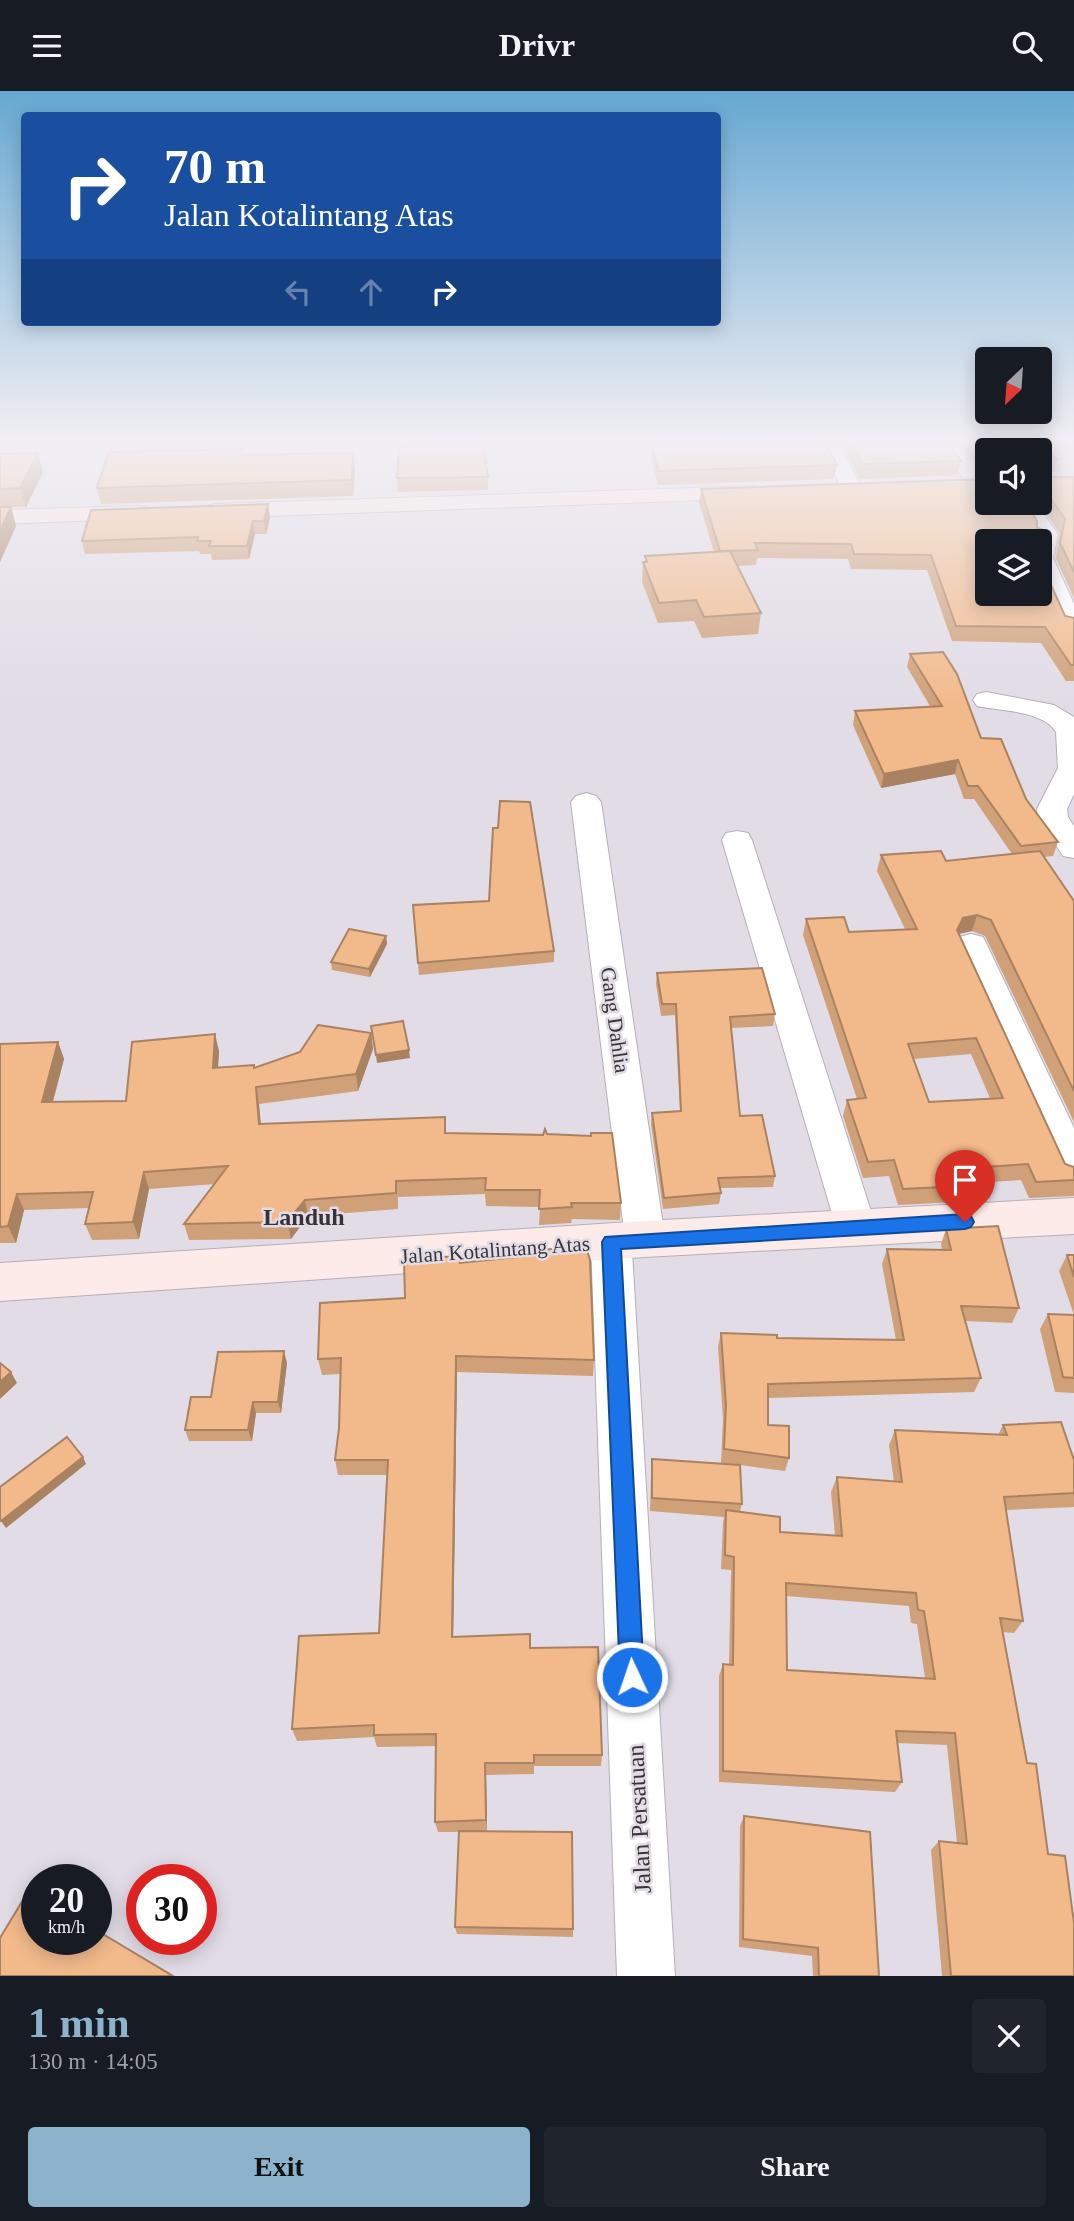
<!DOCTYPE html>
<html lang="en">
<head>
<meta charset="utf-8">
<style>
  body { margin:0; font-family:"Times New Roman",serif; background:#20242c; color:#f1f3f6; height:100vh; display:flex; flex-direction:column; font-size:26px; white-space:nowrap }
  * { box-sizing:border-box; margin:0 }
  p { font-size:23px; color:#9ea1a6 }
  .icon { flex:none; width:38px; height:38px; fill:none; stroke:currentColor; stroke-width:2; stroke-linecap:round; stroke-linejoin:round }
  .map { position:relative; height:1885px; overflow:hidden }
  .sheet { display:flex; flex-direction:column; background:#171b24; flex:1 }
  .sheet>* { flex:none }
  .guide { position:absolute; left:21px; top:21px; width:700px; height:214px; border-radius:7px; box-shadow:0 4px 18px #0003; background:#1a4fa0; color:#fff; overflow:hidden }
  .needle { width:46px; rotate:205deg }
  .controls { position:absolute; left:975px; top:256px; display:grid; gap:14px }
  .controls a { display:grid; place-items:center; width:77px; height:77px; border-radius:7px; background:#171b24; box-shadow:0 4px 18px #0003; font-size:35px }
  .speed { position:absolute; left:21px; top:1773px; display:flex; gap:14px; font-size:35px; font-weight:700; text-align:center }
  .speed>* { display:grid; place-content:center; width:91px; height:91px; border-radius:50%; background:#171b24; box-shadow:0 4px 18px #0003; line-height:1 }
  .speed small { font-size:18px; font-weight:400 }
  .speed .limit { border:10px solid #d22; background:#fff; color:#111 }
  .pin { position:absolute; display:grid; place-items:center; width:60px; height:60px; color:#fff; margin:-72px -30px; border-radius:50% 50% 50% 0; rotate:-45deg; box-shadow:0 0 7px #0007 }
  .pin .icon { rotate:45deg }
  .me { position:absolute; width:77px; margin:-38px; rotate:357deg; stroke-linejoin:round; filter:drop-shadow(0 0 5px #0008) }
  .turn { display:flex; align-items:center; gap:24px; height:147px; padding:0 28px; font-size:32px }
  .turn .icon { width:91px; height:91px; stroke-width:2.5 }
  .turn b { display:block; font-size:49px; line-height:60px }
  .lanes { display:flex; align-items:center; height:66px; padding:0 28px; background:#0003; justify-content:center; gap:35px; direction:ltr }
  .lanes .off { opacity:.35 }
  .round { display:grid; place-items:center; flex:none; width:74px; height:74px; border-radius:7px; background:#20242c }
  .head { display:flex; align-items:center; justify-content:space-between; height:119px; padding:0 28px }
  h1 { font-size:42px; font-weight:800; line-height:52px; color:#8cb3cb }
  .button { display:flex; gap:14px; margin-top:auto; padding:14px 28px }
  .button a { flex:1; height:80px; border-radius:7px; background:#8cb3cb; color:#111; font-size:28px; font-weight:800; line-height:80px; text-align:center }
  .button a+a { background:#20242c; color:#f1f3f6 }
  header { display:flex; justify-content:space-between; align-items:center; height:91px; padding:0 28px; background:#171b24; font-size:32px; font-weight:800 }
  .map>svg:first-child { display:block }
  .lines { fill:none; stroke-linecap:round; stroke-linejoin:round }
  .street-casing { stroke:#b5afb9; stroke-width:2 }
  .secondary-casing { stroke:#b5afb9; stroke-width:2 }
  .street { fill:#fff; fill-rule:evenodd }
  .secondary { fill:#fdebe9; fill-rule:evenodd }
  .wall { fill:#d0a078; fill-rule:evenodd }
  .shaded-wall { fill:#a98261 }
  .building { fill:#f2ba8b; stroke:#a98261; stroke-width:2; fill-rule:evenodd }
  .route { fill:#1a73e8; stroke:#114b97; stroke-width:2 }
  .labels { text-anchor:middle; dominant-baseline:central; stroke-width:5; stroke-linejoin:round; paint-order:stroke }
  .street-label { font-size:21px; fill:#38363a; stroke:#e1dce6 }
  .quarter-label { font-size:24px; font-weight:bold; fill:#37323a; stroke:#e1dce6 }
  .near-street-label { font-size:24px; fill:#38363a; stroke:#e1dce6 }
</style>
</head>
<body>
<header><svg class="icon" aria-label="menu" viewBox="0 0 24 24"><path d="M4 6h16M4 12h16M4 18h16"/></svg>Drivr<svg class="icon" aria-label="search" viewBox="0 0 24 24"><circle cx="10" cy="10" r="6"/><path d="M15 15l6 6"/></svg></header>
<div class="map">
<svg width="1074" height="1885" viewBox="0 0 1074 1885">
  <rect width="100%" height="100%" fill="#e1dce6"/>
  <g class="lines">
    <g class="street-casing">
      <g id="street">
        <path d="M 818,349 L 838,349 L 862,398 L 858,402 L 844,402 Z"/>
        <path d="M 937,349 L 957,349 L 987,392 L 984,397 L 970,397 Z"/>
        <path d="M 1014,411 L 1036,411 L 1058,444 L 1053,467 L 1074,513 L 1074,541 L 1062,539 L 1059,534 L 1040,488 L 1040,450 L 1035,450 L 1036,444 Z"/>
        <path d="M 986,601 L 1054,614 L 1074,626 L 1074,703 L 1067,718 L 1068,726 L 1074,735 L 1074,767 L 1063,765 L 1038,726 L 1037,718 L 1058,677 L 1056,641 C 1043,619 999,620 977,615 L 973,609 L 977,603 Z"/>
        <path d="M 586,702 L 596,705 L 601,711 L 665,1148 L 659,1160 L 645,1165 L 632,1160 L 675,1885 L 617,1885 L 591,1151 L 597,1139 L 611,1134 L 624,1139 L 571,711 L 576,705 Z"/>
        <path d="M 737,740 L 748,742 L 752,749 L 876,1136 L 870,1148 L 856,1152 L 842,1148 L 836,1136 L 722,749 L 726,742 Z"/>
        <path d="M 971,843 L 983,846 L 987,854 L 1074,1037 L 1074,1092 L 1060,1088 L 1055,1077 L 955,854 L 959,846 Z"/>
      </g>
    </g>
    <g class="secondary-casing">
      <g id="secondary">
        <path d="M 753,395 L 761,397 L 765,402 L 761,407 L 215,427 L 207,425 L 203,420 L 207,415 L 215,413 Z"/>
        <path d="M 141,415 L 149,417 L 153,422 L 149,427 L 0,433 L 0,419 Z"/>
        <path d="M 1074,1107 L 1074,1143 L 645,1166 L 0,1210 L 0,1172 L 645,1130 Z"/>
      </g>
    </g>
    <use href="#street" class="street"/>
    <use href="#secondary" class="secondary"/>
  </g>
  <g class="wall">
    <path d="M 707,349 L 824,349 L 837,374 L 834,388 L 658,394 L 651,367 L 652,353 L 708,352 Z"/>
    <path d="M 841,349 L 947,349 L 961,370 L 958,384 L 860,388 Z"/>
    <path d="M 960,349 L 1074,349 L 1074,356 L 1046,357 L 1057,368 L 1053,382 L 1042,383 L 1042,386 L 1074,386 L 1074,507 L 1056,467 L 1060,443 L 1039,411 L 1040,359 L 987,359 L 987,384 L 984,383 Z"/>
    <path d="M 38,362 L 43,381 L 26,416 L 11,416 L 16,435 L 0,471 L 0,363 Z"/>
    <path d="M 244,364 L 355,378 L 353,405 L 101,413 L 97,397 Z"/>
    <path d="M 488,386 L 488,399 L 398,401 L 397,387 Z"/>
    <path d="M 701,398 L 1037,437 L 1042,474 L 1065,525 L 1074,527 L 1074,590 L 1066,590 L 1041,552 L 952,550 L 927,479 L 851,478 L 848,468 L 757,467 L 756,474 L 738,475 L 761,522 L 758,543 L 702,547 L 694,530 L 658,532 L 642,491 L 643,471 L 645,471 L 645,465 L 714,461 L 699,412 Z"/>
    <path d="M 268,413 L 270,427 L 266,443 L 255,443 L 249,468 L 212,469 L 211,463 L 200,463 L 199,460 L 85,463 L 82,450 Z"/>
    <path d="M 910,563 L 981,647 L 1058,751 L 1053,765 L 1044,766 L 1074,810 L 1074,1031 L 985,845 L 972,840 L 959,843 L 1065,1073 L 1074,1076 L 1074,1105 L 1029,1107 L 1021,1089 L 961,1093 L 962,1095 L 956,1111 L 898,1114 L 889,1085 L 863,1087 L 843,1025 L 847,1009 L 857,1008 L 803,844 L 806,828 L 849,841 L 905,838 L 877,780 L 881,764 L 946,770 L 1012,763 L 974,708 L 964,708 L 955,683 L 881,697 L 853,634 L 855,620 L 930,615 L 907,576 ZM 971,963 L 990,1007 L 929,1011 L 913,968 Z"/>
    <path d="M 413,814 L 554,860 L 554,871 L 419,884 Z"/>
    <path d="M 386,845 L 387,853 L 370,886 L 332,879 L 331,871 Z"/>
    <path d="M 657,882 L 775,923 L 773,935 L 731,937 L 740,1025 L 775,1085 L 773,1096 L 720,1097 L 721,1102 L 719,1113 L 663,1118 L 651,1033 L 652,1022 L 680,1020 L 675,924 L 661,925 L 656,893 Z"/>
    <path d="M 371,942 L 373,958 L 358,1000 L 259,1013 L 261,1033 L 445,1026 L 446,1042 L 547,1043 L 621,1112 L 620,1129 L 572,1128 L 571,1132 L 539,1134 L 540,1116 L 486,1115 L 485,1103 L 398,1106 L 398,1118 L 308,1125 L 291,1148 L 189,1149 L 184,1133 L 215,1093 L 149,1098 L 139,1148 L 92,1149 L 85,1133 L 89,1117 L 24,1119 L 16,1152 L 0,1152 L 0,953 L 58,951 L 64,968 L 53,1011 L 126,1010 L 219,960 L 218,976 L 255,977 Z"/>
    <path d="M 946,1138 L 1019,1217 L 1012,1232 L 965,1230 L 981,1287 L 974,1301 L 768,1307 L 768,1334 L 789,1367 L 785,1380 L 740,1374 L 742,1413 L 740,1420 L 780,1441 L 835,1444 L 831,1401 L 837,1386 L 894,1391 L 889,1354 L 895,1339 L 998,1344 L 1003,1334 L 1074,1369 L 1074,1416 L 1006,1419 L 1023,1530 L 1014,1542 L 1002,1541 L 1027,1672 L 1048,1763 L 1074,1885 L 942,1885 L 931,1759 L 939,1750 L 957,1752 L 947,1654 L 897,1652 L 902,1691 L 895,1701 L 719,1691 L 719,1585 L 723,1573 L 729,1573 L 731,1479 L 721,1478 L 723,1432 L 724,1426 L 650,1420 L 651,1381 L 652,1368 L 733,1373 L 721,1372 L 723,1328 L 718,1256 L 721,1242 L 777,1247 L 896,1249 L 882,1173 L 887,1158 L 942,1159 L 941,1153 ZM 786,1505 L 909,1515 L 911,1532 L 917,1533 L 925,1587 L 787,1579 Z"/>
    <path d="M 1067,1164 L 1074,1164 L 1074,1224 L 1059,1180 Z"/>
    <path d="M 460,1172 L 594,1269 L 593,1285 L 457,1281 L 453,1546 L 530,1557 L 602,1664 L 601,1675 L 534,1675 L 534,1683 L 486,1684 L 487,1740 L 573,1838 L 573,1846 L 457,1843 L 455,1836 L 459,1741 L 438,1741 L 435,1731 L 436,1655 L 377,1656 L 374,1646 L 297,1650 L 292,1638 L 379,1542 L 387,1384 L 338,1384 L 335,1369 L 339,1337 L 341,1283 L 322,1284 L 318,1268 L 405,1207 Z"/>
    <path d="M 1048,1223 L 1074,1224 L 1074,1302 L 1055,1301 L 1040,1238 Z"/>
    <path d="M 287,1272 L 281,1322 L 256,1322 L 252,1350 L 189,1350 L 185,1339 L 211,1306 Z"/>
    <path d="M 744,1725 L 879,1885 L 813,1885 L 812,1865 L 739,1856 L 740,1735 Z"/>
  </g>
  <g class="shaded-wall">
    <path d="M 38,362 L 43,381 L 26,416 L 20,397 Z"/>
    <path d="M 353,362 L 355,378 L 353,405 L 352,389 Z"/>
    <path d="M 268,413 L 270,427 L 266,443 L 264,430 Z"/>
    <path d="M 11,416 L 16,435 L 0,471 L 0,439 Z"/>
    <path d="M 253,430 L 255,443 L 249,468 L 247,455 Z"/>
    <path d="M 958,669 L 955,683 L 881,697 L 884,683 Z"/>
    <path d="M 977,824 L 972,840 L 958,843 L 957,839 L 963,827 Z"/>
    <path d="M 386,845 L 387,853 L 370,886 L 369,878 Z"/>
    <path d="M 371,942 L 373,958 L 358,1000 L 356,983 Z"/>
    <path d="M 215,943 L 219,960 L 217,993 L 213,977 Z"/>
    <path d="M 58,951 L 64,968 L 48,1028 L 42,1011 Z"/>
    <path d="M 409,959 L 410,967 L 377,972 L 376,964 Z"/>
    <path d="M 256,996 L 259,1013 L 262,1050 L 259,1033 Z"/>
    <path d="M 144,1081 L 149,1098 L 139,1148 L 133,1131 Z"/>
    <path d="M 17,1103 L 24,1119 L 16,1152 L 8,1135 Z"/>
    <path d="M 305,1109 L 308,1125 L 291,1148 L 287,1131 Z"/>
    <path d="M 284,1260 L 287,1272 L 281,1322 L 278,1311 Z"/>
    <path d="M 456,1265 L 457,1281 L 453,1559 L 452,1546 Z"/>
    <path d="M 11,1281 L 17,1292 L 0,1308 L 0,1291 Z"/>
    <path d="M 253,1311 L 256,1322 L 252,1350 L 248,1339 Z"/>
    <path d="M 83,1366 L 86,1373 L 6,1437 L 1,1430 Z"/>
    <path d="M 485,1672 L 486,1684 L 487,1740 L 486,1729 Z"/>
  </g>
  <g class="building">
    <path d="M 713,349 L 824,349 L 837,374 L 658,380 L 652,353 L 714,352 Z"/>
    <path d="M 850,349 L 947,349 L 961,370 L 862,373 Z"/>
    <path d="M 973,349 L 1038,349 L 1057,368 L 1042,369 L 1042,386 L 1074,386 L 1074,481 L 1060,452 L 1065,428 L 1042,395 L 1040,395 L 1040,359 L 987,359 L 987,368 Z"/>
    <path d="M 483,352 L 488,386 L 397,387 L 399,355 Z"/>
    <path d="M 243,358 L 242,364 L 353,362 L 352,389 L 97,397 L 108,363 L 112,361 Z"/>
    <path d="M 38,362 L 20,397 L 0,398 L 0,363 Z"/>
    <path d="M 987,388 L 987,411 L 1025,411 L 1037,430 L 1037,437 L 1042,438 L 1042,474 L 1065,525 L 1074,527 L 1074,574 L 1071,574 L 1045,536 L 956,535 L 931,464 L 854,463 L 851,453 L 755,452 L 758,459 L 720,460 L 701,398 ZM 987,450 L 1040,450 L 1040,502 L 987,502 Z"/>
    <path d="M 268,413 L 264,430 L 253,430 L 247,455 L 209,455 L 211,450 L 197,450 L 198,446 L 82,450 L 91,419 Z"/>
    <path d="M 0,416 L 11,416 L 0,439 Z"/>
    <path d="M 730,460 L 761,522 L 704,526 L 696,509 L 659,512 L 643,471 L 647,471 L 645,465 Z"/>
    <path d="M 943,561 L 957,583 L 981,647 L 1001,648 L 1026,708 L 1058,751 L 1021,755 L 978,695 L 968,695 L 958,669 L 884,683 L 855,620 L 942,615 L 910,563 Z"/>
    <path d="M 500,710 L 530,711 L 554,860 L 418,872 L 413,814 L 489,810 L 493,737 L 498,737 Z"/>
    <path d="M 941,760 L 946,770 L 1040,760 L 1074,810 L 1074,1000 L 991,829 L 977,824 L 963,827 L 957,839 L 1065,1073 L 1074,1076 L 1074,1089 L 1036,1091 L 1028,1073 L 956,1078 L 962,1095 L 903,1098 L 894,1069 L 868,1071 L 847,1009 L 866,1007 L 806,828 L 844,826 L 849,841 L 917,838 L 881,764 ZM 976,947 L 1003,1007 L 929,1011 L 908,953 Z"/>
    <path d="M 349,838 L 386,845 L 369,878 L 331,871 Z"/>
    <path d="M 762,877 L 775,923 L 730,926 L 740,1025 L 762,1024 L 775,1085 L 718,1087 L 721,1102 L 664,1107 L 652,1022 L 681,1020 L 676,913 L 662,913 L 657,882 Z"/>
    <path d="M 403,930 L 409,959 L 376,964 L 371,935 Z"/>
    <path d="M 318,934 L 371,942 L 356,983 L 256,996 L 259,1033 L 445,1026 L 445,1042 L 543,1044 L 545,1038 L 547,1043 L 591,1045 L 591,1042 L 612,1042 L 621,1112 L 571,1112 L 572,1116 L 539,1118 L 540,1099 L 485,1099 L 486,1087 L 396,1090 L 396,1102 L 305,1109 L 287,1131 L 184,1133 L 228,1075 L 144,1081 L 133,1131 L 85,1133 L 93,1101 L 17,1103 L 8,1135 L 0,1136 L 0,953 L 58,951 L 42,1011 L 126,1010 L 132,951 L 215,943 L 213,977 L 254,974 L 254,977 L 300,961 Z"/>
    <path d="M 998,1135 L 1019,1217 L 961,1215 L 981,1287 L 768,1293 L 768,1334 L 789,1335 L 789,1367 L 724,1358 L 726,1314 L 721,1242 L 777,1244 L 777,1247 L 904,1249 L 887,1158 L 951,1159 L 946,1138 Z"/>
    <path d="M 586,1156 L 590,1169 L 594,1269 L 456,1265 L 452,1546 L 530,1543 L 530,1557 L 598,1556 L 602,1664 L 534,1664 L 534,1672 L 485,1672 L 486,1729 L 435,1731 L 436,1643 L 374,1644 L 374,1634 L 292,1638 L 299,1545 L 379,1542 L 388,1369 L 335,1369 L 339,1337 L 341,1267 L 318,1268 L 320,1212 L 405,1207 L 404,1168 L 460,1165 L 460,1172 L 537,1164 L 538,1159 Z"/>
    <path d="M 1067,1164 L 1074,1164 L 1074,1186 Z"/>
    <path d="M 1048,1223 L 1074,1224 L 1074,1287 L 1063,1286 Z"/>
    <path d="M 284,1260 L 278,1311 L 253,1311 L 248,1339 L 185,1339 L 191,1306 L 211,1306 L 218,1261 Z"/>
    <path d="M 0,1272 L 11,1281 L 0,1291 Z"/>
    <path d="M 1061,1331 L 1074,1369 L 1074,1402 L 1004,1406 L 1023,1530 L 1000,1527 L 1027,1672 L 1036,1673 L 1048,1763 L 1065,1765 L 1074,1832 L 1074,1885 L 951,1885 L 939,1750 L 967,1753 L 955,1642 L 896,1640 L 902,1691 L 723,1680 L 723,1573 L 733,1574 L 734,1466 L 725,1464 L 726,1419 L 780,1426 L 780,1441 L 842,1445 L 837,1386 L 902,1391 L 895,1339 L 1007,1344 L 1003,1334 ZM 786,1492 L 916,1502 L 918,1519 L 924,1520 L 935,1588 L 787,1579 Z"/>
    <path d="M 67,1346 L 83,1366 L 1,1430 L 0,1428 L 0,1396 Z"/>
    <path d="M 652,1368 L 740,1374 L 742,1413 L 652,1407 Z"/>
    <path d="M 744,1725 L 870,1741 L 879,1885 L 819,1885 L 818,1857 L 743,1848 Z"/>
    <path d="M 459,1740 L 572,1741 L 573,1838 L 455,1836 Z"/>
    <path d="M 29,1799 L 37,1803 L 37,1848 L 96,1848 L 96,1839 L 173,1885 L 0,1885 L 0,1847 Z"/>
  </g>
  <linearGradient id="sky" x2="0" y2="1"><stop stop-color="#66a8d2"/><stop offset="0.57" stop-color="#f2eff4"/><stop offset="1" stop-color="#f2eff4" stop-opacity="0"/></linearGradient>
  <rect width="1074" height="613" fill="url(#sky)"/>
  <path class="route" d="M 965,1123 L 971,1125 L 974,1131 L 971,1136 L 965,1138 L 621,1158 L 644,1586 L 640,1594 L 632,1598 L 624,1594 L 620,1586 L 602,1151 L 605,1146 Z"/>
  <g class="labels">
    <g class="street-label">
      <text transform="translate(615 929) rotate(82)">Gang Dahlia</text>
      <text transform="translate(495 1159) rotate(-4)">Jalan Kotalintang Atas</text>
    </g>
    <g class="quarter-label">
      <text x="304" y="1126">Landuh</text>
    </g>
    <g class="near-street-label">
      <text transform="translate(639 1728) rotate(-93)">Jalan Persatuan</text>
    </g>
  </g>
</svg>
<div class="controls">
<a><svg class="needle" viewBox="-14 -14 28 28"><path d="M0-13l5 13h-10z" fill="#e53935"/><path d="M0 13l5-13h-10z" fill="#9ea1a6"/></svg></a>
<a><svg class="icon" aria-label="sound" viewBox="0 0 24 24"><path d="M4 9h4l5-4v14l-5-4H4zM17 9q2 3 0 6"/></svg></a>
<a><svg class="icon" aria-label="layers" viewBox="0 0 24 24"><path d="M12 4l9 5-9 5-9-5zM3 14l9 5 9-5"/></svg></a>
</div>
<div class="speed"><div>20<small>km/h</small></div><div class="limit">30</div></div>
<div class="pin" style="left:965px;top:1131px;background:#d93025"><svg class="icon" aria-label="arrive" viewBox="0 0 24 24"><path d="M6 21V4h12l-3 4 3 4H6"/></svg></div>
<svg class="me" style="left:632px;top:1586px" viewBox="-20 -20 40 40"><circle r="17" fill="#1a73e8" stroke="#fff" stroke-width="3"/><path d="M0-11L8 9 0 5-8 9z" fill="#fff"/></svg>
<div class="guide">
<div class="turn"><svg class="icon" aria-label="right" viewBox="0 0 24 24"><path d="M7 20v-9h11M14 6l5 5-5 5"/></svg><div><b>70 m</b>Jalan Kotalintang Atas</div></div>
<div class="lanes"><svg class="icon off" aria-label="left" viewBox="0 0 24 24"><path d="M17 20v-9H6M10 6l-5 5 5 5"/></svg><svg class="icon off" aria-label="ahead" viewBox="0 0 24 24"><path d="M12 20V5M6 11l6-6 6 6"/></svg><svg class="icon" aria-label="right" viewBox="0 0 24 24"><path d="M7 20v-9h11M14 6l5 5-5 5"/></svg></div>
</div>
</div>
<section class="sheet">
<div class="head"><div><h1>1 min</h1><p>130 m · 14:05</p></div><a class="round"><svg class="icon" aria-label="close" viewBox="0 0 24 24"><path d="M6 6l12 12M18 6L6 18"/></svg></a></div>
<div class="button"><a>Exit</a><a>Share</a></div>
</section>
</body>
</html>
